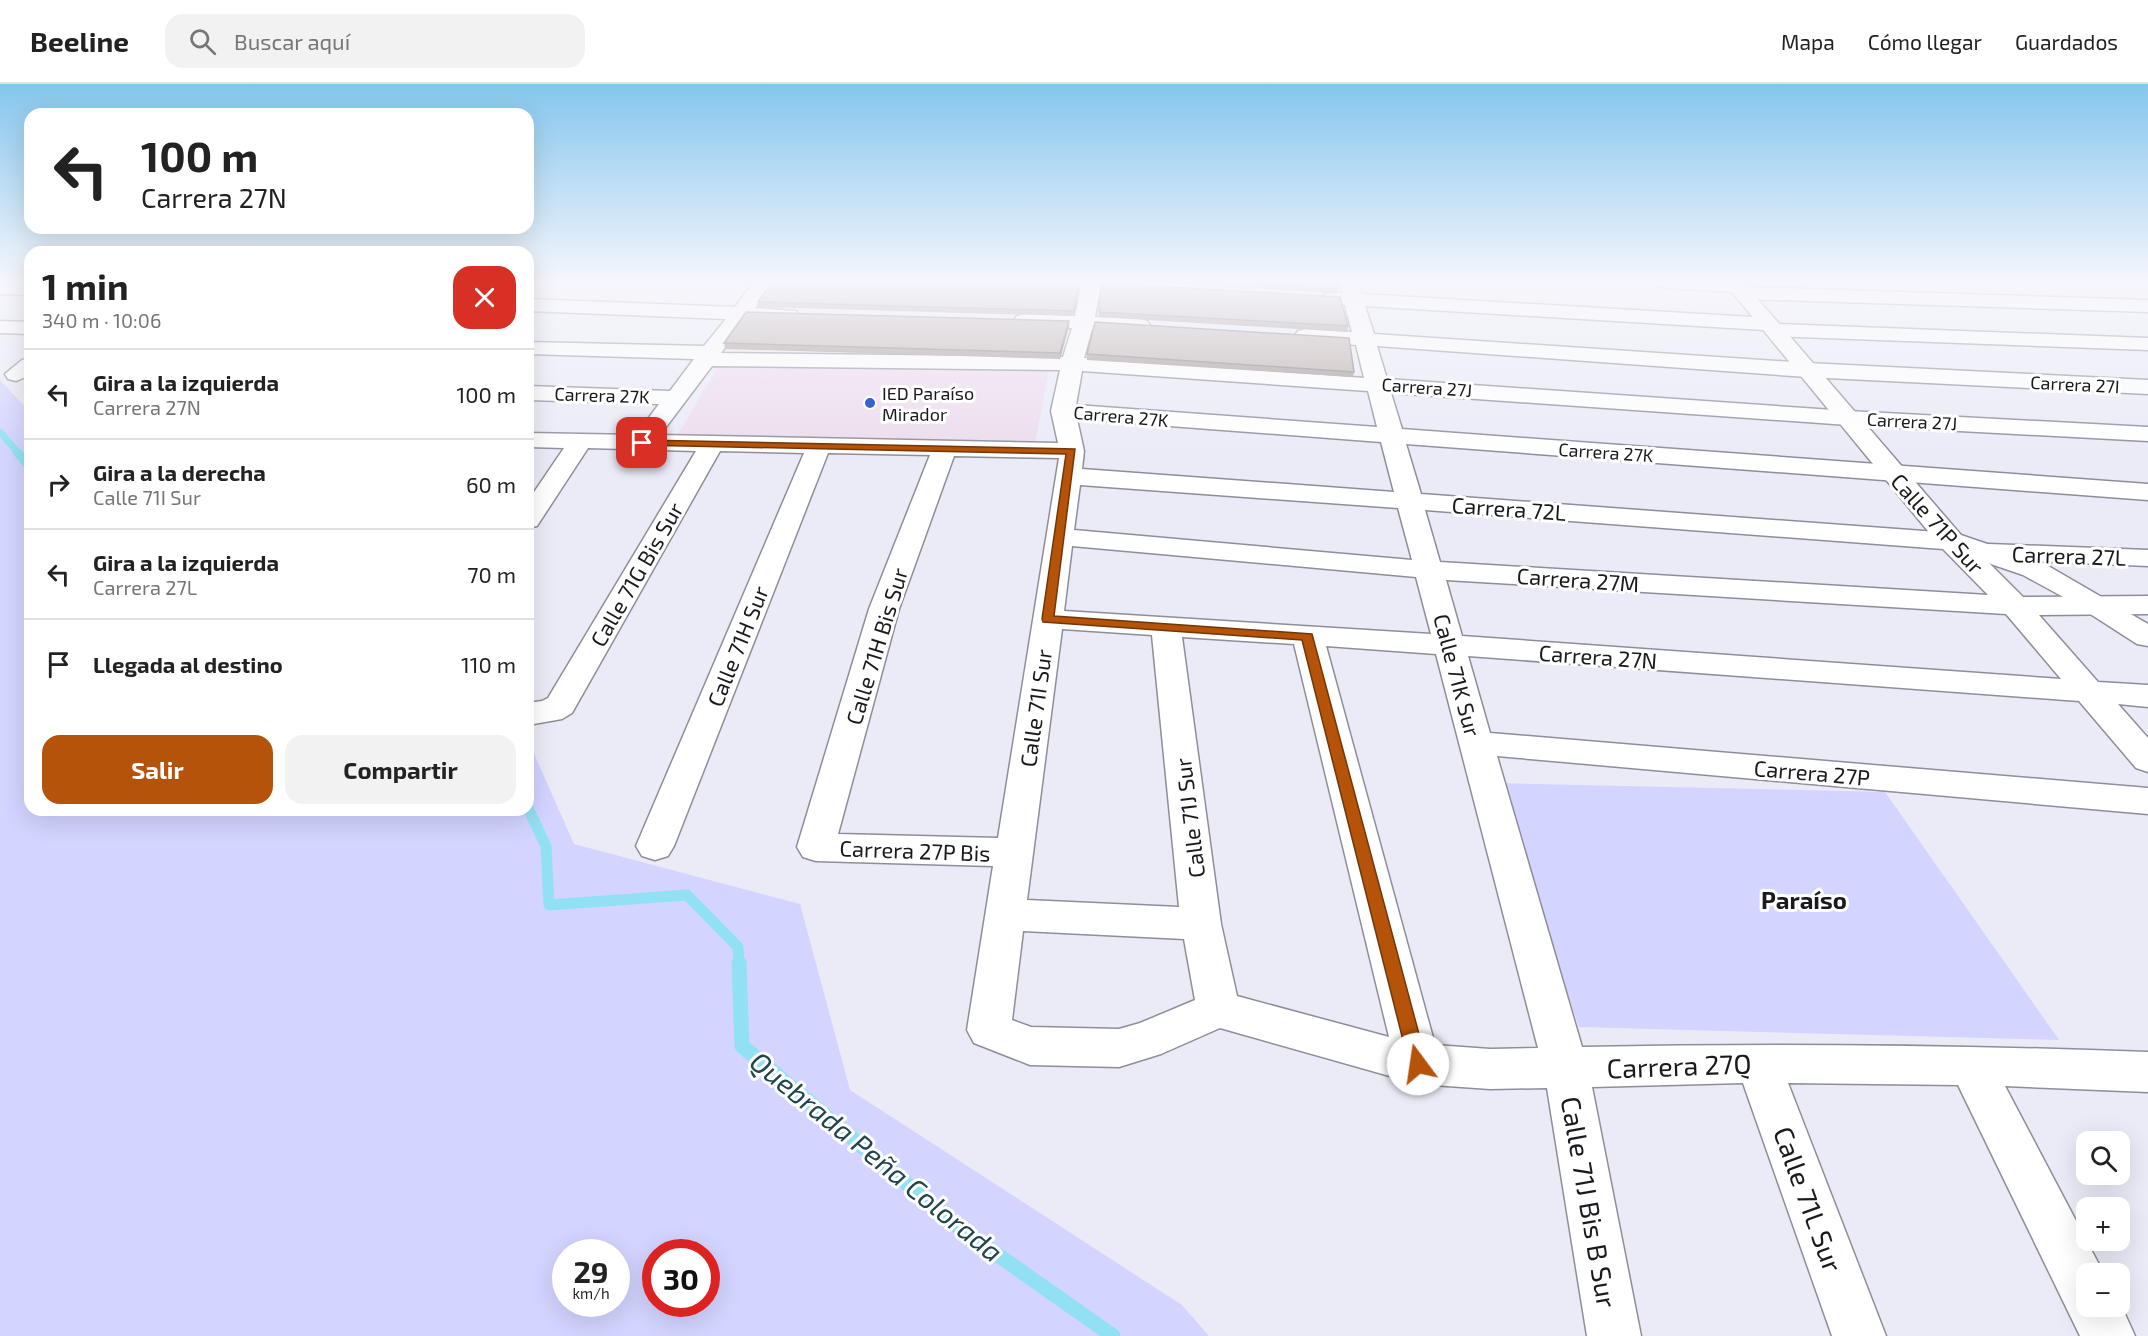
<!DOCTYPE html>
<html lang="es">
<head>
<meta charset="utf-8">
<style>
  body { margin:0; font-family:"Exo 2",sans-serif; background:#f2f2f2; color:#222; height:100vh; display:flex; flex-direction:column; font-size:22px; white-space:nowrap }
  * { box-sizing:border-box; margin:0 }
  p { font-size:20px; color:#767676 }
  .icon { flex:none; width:33px; height:33px; fill:none; stroke:currentColor; stroke-width:2; stroke-linecap:round; stroke-linejoin:round }
  .map { position:relative; flex:1; overflow:hidden }
  .details { position:absolute; left:24px; top:162px; width:510px; height:570px; display:flex; flex-direction:column; background:#fff; border-radius:18px; box-shadow:0 6px 24px #0002 }
  .details>* { flex:none }
  .hud { position:absolute; left:24px; top:24px; width:510px; height:126px; border-radius:18px; box-shadow:0 6px 24px #0002; background:#fff; color:#222; overflow:hidden }
  .fabs { position:absolute; left:2076px; top:1047px; display:grid; gap:12px }
  .fabs a { display:grid; place-items:center; width:54px; height:54px; border-radius:12px; background:#fff; box-shadow:0 6px 24px #0002; font-size:30px }
  .speed { position:absolute; left:552px; top:1155px; display:flex; gap:12px; font-size:30px; font-weight:700; text-align:center }
  .speed>* { display:grid; place-content:center; width:78px; height:78px; border-radius:50%; background:#fff; box-shadow:0 6px 24px #0002; line-height:1 }
  .speed small { font-size:15px; font-weight:400 }
  .speed .limit { border:9px solid #d22; background:#fff; color:#111 }
  .pin { position:absolute; display:grid; place-items:center; width:51px; height:51px; color:#fff; margin:-26px; border-radius:12px; box-shadow:0 3px 9px #0006 }
  .me { position:absolute; width:66px; margin:-33px; rotate:346deg; stroke-linejoin:round; filter:drop-shadow(0 0 4px #0008) }
  .turn { display:flex; align-items:center; gap:21px; height:126px; padding:0 18px; font-size:27px }
  .turn .icon { width:78px; height:78px; stroke-width:2.5 }
  .turn b { display:block; font-size:42px; line-height:51px }
  .round { display:grid; place-items:center; flex:none; width:63px; height:63px; border-radius:18px; background:#f2f2f2 }
  .summary { display:flex; align-items:center; justify-content:space-between; height:102px; padding:0 18px }
  h1 { font-size:36px; font-weight:700; line-height:45px }
  .button { display:flex; gap:12px; margin-top:auto; padding:12px 18px }
  .button a { flex:1; height:69px; border-radius:18px; background:#b45309; color:#fff; font-size:24px; font-weight:700; line-height:69px; text-align:center }
  .button a+a { background:#f2f2f2; color:#222 }
  ul { padding:0; list-style:none }
  li { display:flex; align-items:center; gap:18px; height:90px; padding:0 18px; border-top:2px solid #e0e0e0 }
  li div { flex:1 }
  li b { display:block; font-size:22px }
  li em { font-style:normal }
  header { display:flex; align-items:center; gap:36px; box-sizing:border-box; height:84px; padding:0 30px; background:#fff; border-bottom:2px solid #e0e0e0 }
  header strong { font-size:28px }
  nav { display:flex; gap:33px; margin-inline-start:auto; font-size:21px }
  .search { width:420px; height:54px; background:#f2f2f2; display:flex; align-items:center; gap:15px; box-sizing:border-box; padding:0 21px; border-radius:18px; color:#767676; font-size:22px }
  .map>svg:first-child { display:block }
  .education { fill:#eddced }
  .green { fill:#d3d4ff; fill-rule:evenodd }
  .lines { fill:none; stroke-linecap:round; stroke-linejoin:round }
  .stream-far3 { stroke:#92e1f3; stroke-width:7 }
  .stream-far2 { stroke:#92e1f3; stroke-width:9 }
  .stream-far1 { stroke:#92e1f3; stroke-width:11 }
  .stream { stroke:#92e1f3; stroke-width:15 }
  .minor-casing { stroke:#8e8e99; stroke-width:3 }
  .tertiary-casing { stroke:#8e8e99; stroke-width:3 }
  .minor { fill:#fff; fill-rule:evenodd }
  .tertiary { fill:#fff; fill-rule:evenodd }
  .wall { fill:#9f9491 }
  .shaded-wall { fill:#827876 }
  .building { fill:#b9aca9; stroke:#827876; stroke-width:1.5 }
  .route { fill:#b45309; stroke:#753606; stroke-width:1.5 }
  .poi-dot { fill:#3662d2; stroke:#fff; stroke-width:2 }
  .labels { text-anchor:middle; dominant-baseline:central; stroke-width:6; stroke-linejoin:round; paint-order:stroke }
  .far-street-label { font-size:18px; fill:#1a1a1e; stroke:#fff }
  .far-poi-label { font-size:18px; fill:#1a1a1e; stroke:#fff; text-anchor:start }
  .street-label { font-size:22px; fill:#1a1a1e; stroke:#fff }
  .neighbourhood-label { font-size:24px; font-weight:bold; fill:#1a1a1e; stroke:#fff }
  .near-street-label { font-size:27px; fill:#1a1a1e; stroke:#fff }
  .near-water-label { font-size:28px; font-style:italic; fill:#21454e; stroke:#fff }
</style>
</head>
<body>
<header>
<strong>Beeline</strong>
<div class="search"><svg class="icon" aria-label="search" viewBox="0 0 24 24"><circle cx="10" cy="10" r="6"/><path d="M15 15l6 6"/></svg>Buscar aquí</div>
<nav><a>Mapa</a><a>Cómo llegar</a><a>Guardados</a></nav>
</header>
<div class="map">
<svg width="2148" height="1252" viewBox="0 0 2148 1252">
  <rect width="100%" height="100%" fill="#eaebf7"/>
  <path class="education" d="M 719,281 L 1049,286 L 1035,359 L 677,352 Z"/>
  <g class="green">
    <path d="M 0,296 L 30,328 L 30,726 L 528,726 L 528,656 L 574,760 L 800,820 L 850,1006 L 1182,1221 L 1209,1252 L 0,1252 ZM 566,1168 L 616,1168 L 616,1220 L 566,1220 ZM 656,1168 L 706,1168 L 706,1220 L 656,1220 Z"/>
    <path d="M 1494,699 L 1885,708 L 2059,956 L 1579,943 Z"/>
  </g>
  <g class="lines">
    <path class="stream-far3" d="M 0,348 L 19,370"/>
    <path class="stream-far2" d="M 18,369 L 30,383"/>
    <path class="stream-far1" d="M 528,724 L 546,762 L 549,821 L 687,811 L 738,863 L 739,880"/>
    <path class="stream" d="M 739,879 L 742,962 L 961,1145 L 1113,1252"/>
    <g class="minor-casing">
      <g id="minor">
        <path d="M 0,198 L 30,199 L 30,211 L 0,210 Z"/>
        <path d="M 754,198 L 774,198 L 755,224 L 796,227 L 799,231 L 796,235 L 746,235 L 721,269 L 1063,273 L 1072,244 L 1024,242 L 1017,240 L 1014,236 L 1017,232 L 1024,230 L 1075,232 L 1082,198 L 1101,198 L 1095,233 L 1140,235 L 1147,237 L 1150,241 L 1147,245 L 1140,247 L 1092,245 L 1084,274 L 1364,294 L 1356,261 L 1305,257 L 1298,255 L 1295,251 L 1298,247 L 1305,245 L 1352,248 L 1345,221 L 1325,218 L 1322,214 L 1325,210 L 1342,209 L 1340,198 L 1358,198 L 1362,210 L 1769,234 L 1776,236 L 1779,240 L 2148,254 L 2148,266 L 1774,252 L 1767,250 L 1764,246 L 1365,222 L 1374,250 L 1807,279 L 2148,296 L 2148,310 L 1807,293 L 1377,262 L 1387,295 L 1848,327 L 2148,343 L 2148,357 L 1848,341 L 1391,309 L 1402,345 L 2148,400 L 2148,416 L 1406,360 L 1421,410 L 1951,449 L 1961,451 L 1976,467 L 1979,462 L 1989,460 L 2148,466 L 2148,482 L 1985,475 L 2023,513 L 2148,512 L 2148,530 L 2039,531 L 2098,598 L 2148,601 L 2148,623 L 2118,620 L 2148,654 L 2148,688 L 2136,684 L 2079,617 L 1468,572 L 1490,649 L 2148,704 L 2148,730 L 1497,672 L 1582,963 C 1771,959 1959,961 2148,968 L 2148,1008 L 2005,1002 L 2104,1190 L 2086,1190 L 2086,1222 L 2120,1222 L 2120,1219 L 2135,1252 L 2080,1252 L 1958,1001 L 1788,999 L 1886,1252 L 1832,1252 L 1743,999 L 1592,1003 L 1641,1252 L 1587,1252 L 1547,1004 L 1490,1005 L 1418,1000 L 1220,944 L 1161,970 L 1119,983 L 1030,981 L 974,959 L 967,946 L 993,782 L 816,777 L 803,773 L 797,763 L 869,525 L 930,371 L 828,369 L 674,762 L 668,772 L 655,776 L 642,772 L 636,762 L 804,369 L 720,367 L 572,629 L 562,635 L 528,641 L 528,619 L 542,617 L 548,614 L 696,367 L 588,364 L 537,442 L 528,444 L 528,417 L 564,364 L 528,363 L 528,349 L 636,351 L 659,320 L 528,316 L 528,302 L 670,307 L 694,275 L 528,270 L 528,258 L 704,262 L 726,235 L 528,227 L 528,215 L 735,223 ZM 712,282 L 1060,286 L 1051,327 L 1058,359 L 660,351 ZM 1082,287 L 1368,307 L 1377,343 L 1076,321 ZM 1077,335 L 1381,358 L 1394,408 L 1082,385 L 1084,367 ZM 954,372 L 1059,374 L 998,754 L 838,750 L 899,525 ZM 1080,401 L 1398,424 L 1412,476 L 1074,446 ZM 1425,426 L 1943,465 L 1988,511 L 1440,478 ZM 1072,462 L 1416,493 L 1431,550 L 1064,527 ZM 1446,496 L 2006,530 L 2061,595 L 1462,552 ZM 1062,545 L 1152,551 L 1179,823 L 1027,816 ZM 1182,553 L 1294,560 L 1389,953 L 1237,912 L 1221,840 ZM 1326,562 L 1436,570 L 1538,964 L 1490,965 L 1435,961 ZM 1023,847 L 1184,855 L 1195,916 L 1140,939 L 1119,945 L 1031,943 L 1012,936 Z"/>
        <path d="M 1655,198 L 1743,198 L 1746,203 L 2148,216 L 2148,228 L 1743,215 L 1736,213 L 1734,208 L 1665,204 L 1658,202 Z"/>
        <path d="M 0,237 L 30,238 L 30,250 L 0,249 Z"/>
        <path d="M 30,274 L 30,291 L 16,297 L 8,295 L 5,290 L 22,276 Z"/>
      </g>
    </g>
    <g class="tertiary-casing">
      <path id="tertiary" d="M 1724,198 L 1743,198 L 1961,451 L 2043,479 L 2148,540 L 2148,562 L 2137,560 L 2067,515 L 2023,491 L 1941,463 Z"/>
    </g>
    <use href="#minor" class="minor"/>
    <use href="#tertiary" class="tertiary"/>
  </g>
  <g class="wall">
    <path d="M 1079,198 L 1074,232 L 759,223 L 758,218 Z"/>
    <path d="M 1145,198 L 1339,198 L 1337,209 Z"/>
    <path d="M 1099,228 L 1348,242 L 1347,248 L 1231,241 L 1098,233 Z"/>
    <path d="M 1069,242 L 1060,275 L 725,265 L 724,259 Z"/>
    <path d="M 1087,270 L 1354,288 L 1353,293 L 1087,276 Z"/>
  </g>
  <g class="shaded-wall">
    <path d="M 1079,198 L 1079,204 L 1074,232 L 1074,227 Z"/>
    <path d="M 1069,237 L 1069,242 L 1060,275 L 1060,269 Z"/>
  </g>
  <g class="building">
    <path d="M 772,198 L 1079,198 L 1074,227 L 758,218 Z"/>
    <path d="M 1232,198 L 1300,198 L 1301,202 Z"/>
    <path d="M 1101,199 L 1340,213 L 1348,242 L 1099,228 Z"/>
    <path d="M 746,228 L 1069,237 L 1060,269 L 724,259 Z"/>
    <path d="M 1095,238 L 1349,254 L 1354,288 L 1087,270 Z"/>
  </g>
  <linearGradient id="sky" x2="0" y2="1"><stop stop-color="#85c6ec"/><stop offset="0.53" stop-color="#f6f6fb"/><stop offset="1" stop-color="#f6f6fb" stop-opacity="0"/></linearGradient>
  <rect width="2148" height="373" fill="url(#sky)"/>
  <path class="route" d="M 642,356 L 1075,365 L 1054,532 L 1312,550 L 1427,980 L 1424,986 L 1418,988 L 1411,986 L 1409,980 L 1302,556 L 1043,538 L 1042,535 L 1066,370 L 638,361 L 637,359 Z"/>
  <circle class="poi-dot" cx="870" cy="319" r="6"/>
  <g class="labels">
    <g class="far-street-label">
      <text transform="translate(2075 300) rotate(3)">Carrera 27I</text>
      <text transform="translate(1427 303) rotate(4)">Carrera 27J</text>
      <text transform="translate(602 311) rotate(2)">Carrera 27K</text>
      <text transform="translate(1121 332) rotate(5)">Carrera 27K</text>
      <text transform="translate(1912 337) rotate(3)">Carrera 27J</text>
      <text transform="translate(1606 368) rotate(4)">Carrera 27K</text>
    </g>
    <g class="far-poi-label">
      <text x="882" y="309">IED Paraíso<tspan x="882" dy="21">Mirador</tspan></text>
    </g>
    <g class="street-label">
      <text transform="translate(1509 424) rotate(4)">Carrera 72L</text>
      <text transform="translate(1938 439) rotate(48)">Calle 71P Sur</text>
      <text transform="translate(2069 471) rotate(2)">Carrera 27L</text>
      <text transform="translate(636 490) rotate(-60)">Calle 71G Bis Sur</text>
      <text transform="translate(1578 495) rotate(4)">Carrera 27M</text>
      <text transform="translate(737 562) rotate(-68)">Calle 71H Sur</text>
      <text transform="translate(876 562) rotate(-73)">Calle 71H Bis Sur</text>
      <text transform="translate(1598 572) rotate(4)">Carrera 27N</text>
      <text transform="translate(1458 591) rotate(75)">Calle 71K Sur</text>
      <text transform="translate(1035 624) rotate(-82)">Calle 71I Sur</text>
      <text transform="translate(1812 688) rotate(5)">Carrera 27P</text>
      <text transform="translate(1189 734) rotate(-97)">Calle 71J Sur</text>
      <text transform="translate(915 766) rotate(2)">Carrera 27P Bis</text>
    </g>
    <g class="neighbourhood-label">
      <text x="1804" y="815">Paraíso</text>
    </g>
    <g class="near-street-label">
      <text transform="translate(1679 981) rotate(-2)">Carrera 27Q</text>
      <text transform="translate(1809 1115) rotate(70)">Calle 71L Sur</text>
      <text transform="translate(1590 1118) rotate(80)">Calle 71J Bis B Sur</text>
    </g>
    <g class="near-water-label">
      <text transform="translate(877 1072) rotate(39)">Quebrada Peña Colorada</text>
    </g>
  </g>
</svg>
<div class="fabs">
<a><svg class="icon" aria-label="search" viewBox="0 0 24 24"><circle cx="10" cy="10" r="6"/><path d="M15 15l6 6"/></svg></a>
<a>+</a>
<a>−</a>
</div>
<div class="speed"><div>29<small>km/h</small></div><div class="limit">30</div></div>
<div class="pin" style="left:642px;top:359px;background:#d93025"><svg class="icon" aria-label="arrive" viewBox="0 0 24 24"><path d="M6 21V4h12l-3 4 3 4H6"/></svg></div>
<svg class="me" style="left:1418px;top:980px" viewBox="-20 -20 40 40"><circle r="19" fill="#fff"/><path d="M0-13L10 11 0 6-10 11z" fill="#b45309"/></svg>
<div class="hud">
<div class="turn"><svg class="icon" aria-label="left" viewBox="0 0 24 24"><path d="M17 20v-9H6M10 6l-5 5 5 5"/></svg><div><b>100 m</b>Carrera 27N</div></div>
</div>
<section class="details">
<div class="summary"><div><h1>1 min</h1><p>340 m · 10:06</p></div><a class="round" style="background:#d93025;color:#fff"><svg class="icon" aria-label="close" viewBox="0 0 24 24"><path d="M6 6l12 12M18 6L6 18"/></svg></a></div>
<ul>
<li><svg class="icon" aria-label="left" viewBox="0 0 24 24"><path d="M17 20v-9H6M10 6l-5 5 5 5"/></svg><div><b>Gira a la izquierda</b><p>Carrera 27N</p></div><em>100 m</em></li>
<li><svg class="icon" aria-label="right" viewBox="0 0 24 24"><path d="M7 20v-9h11M14 6l5 5-5 5"/></svg><div><b>Gira a la derecha</b><p>Calle 71I Sur</p></div><em>60 m</em></li>
<li><svg class="icon" aria-label="left" viewBox="0 0 24 24"><path d="M17 20v-9H6M10 6l-5 5 5 5"/></svg><div><b>Gira a la izquierda</b><p>Carrera 27L</p></div><em>70 m</em></li>
<li><svg class="icon" aria-label="arrive" viewBox="0 0 24 24"><path d="M6 21V4h12l-3 4 3 4H6"/></svg><div><b>Llegada al destino</b></div><em>110 m</em></li>
</ul>
<div class="button"><a>Salir</a><a>Compartir</a></div>
</section>
</div>
</body>
</html>
